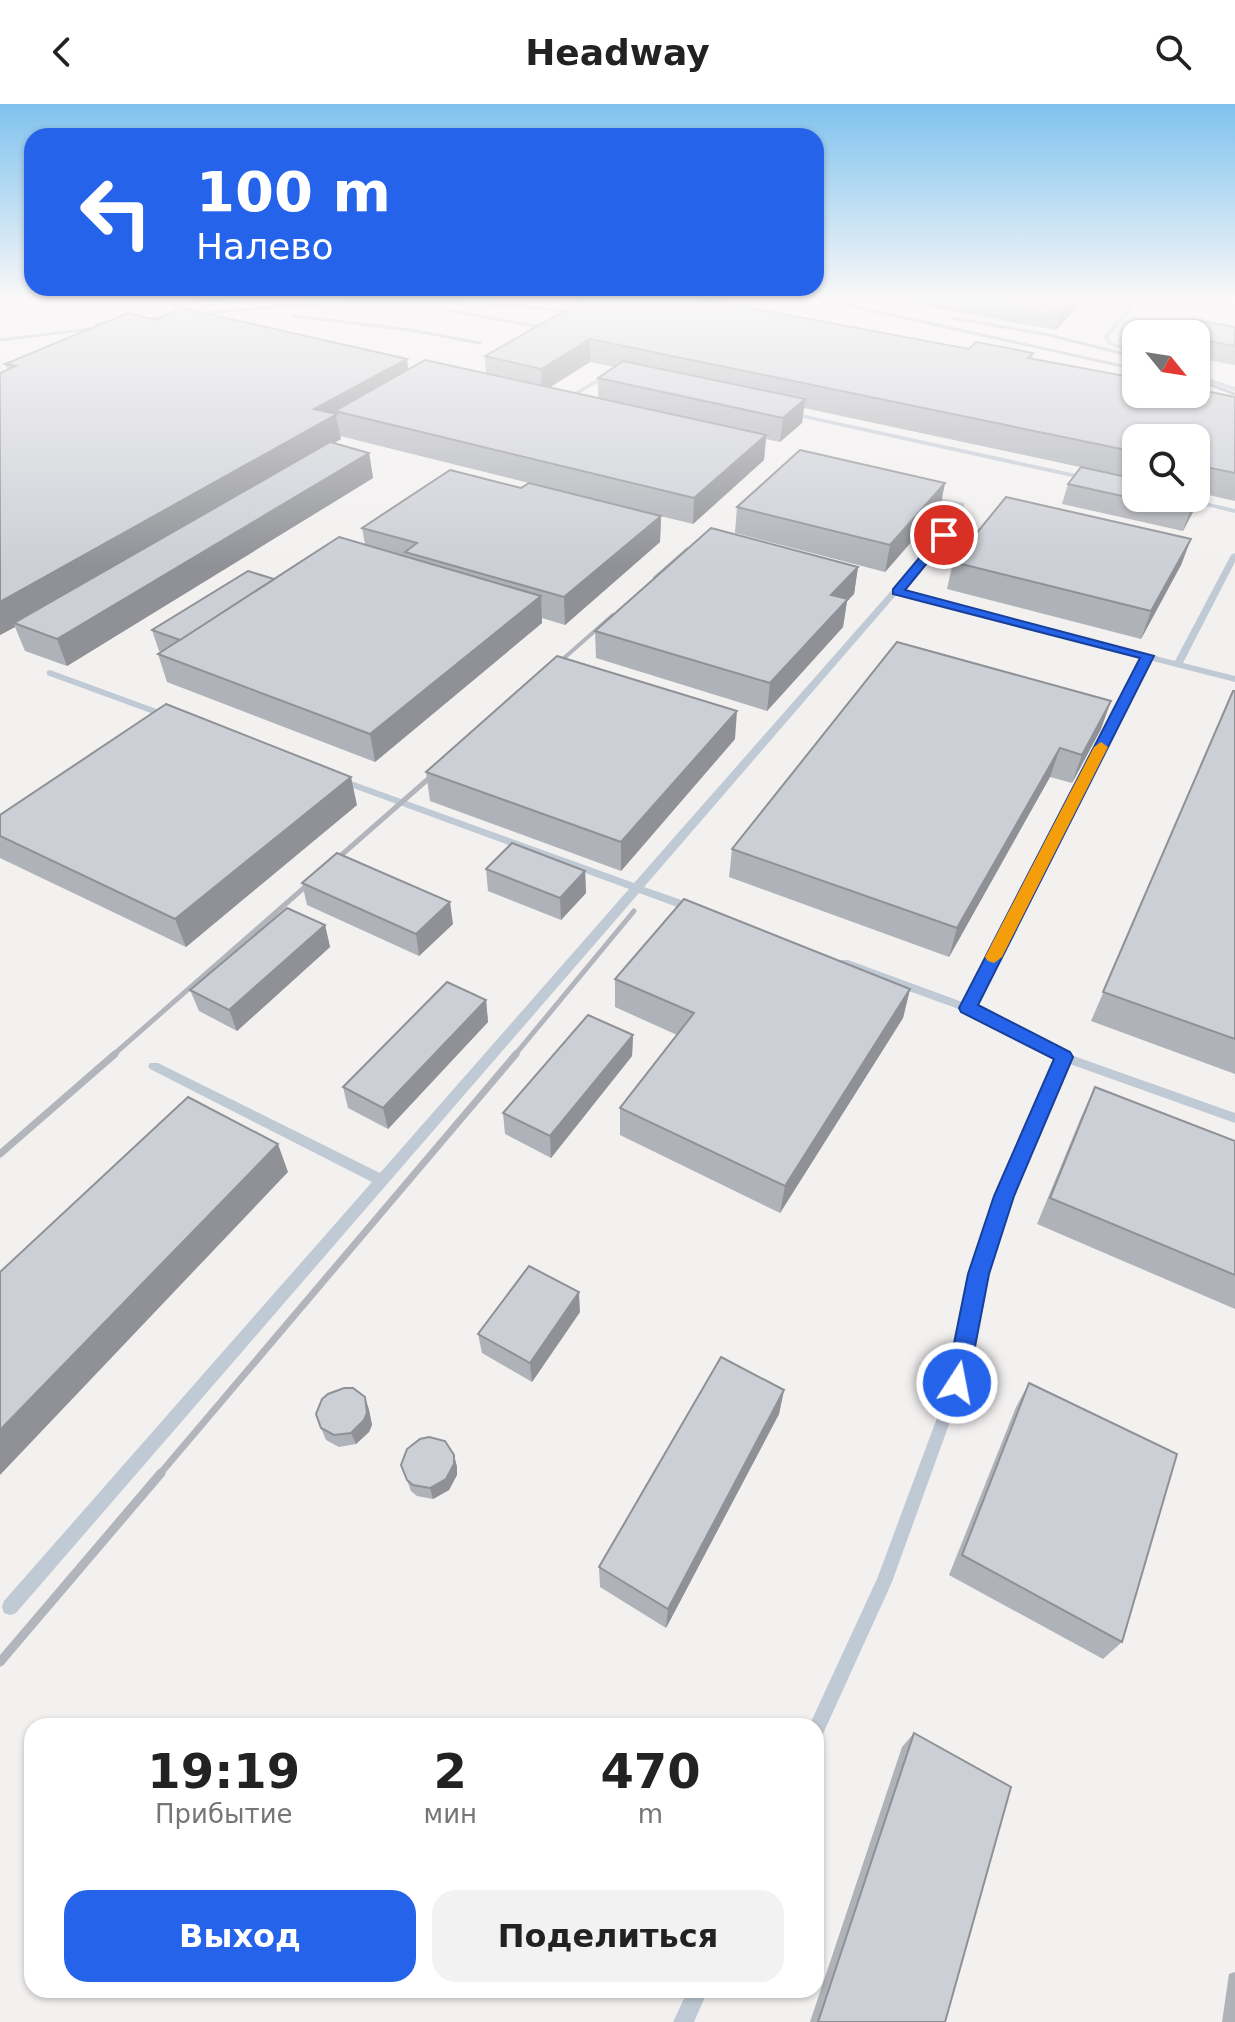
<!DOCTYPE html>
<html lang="ru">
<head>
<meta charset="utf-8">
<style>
  body { margin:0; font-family:"DejaVu Sans",sans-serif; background:#f2f2f2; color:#222; height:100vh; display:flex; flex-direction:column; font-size:30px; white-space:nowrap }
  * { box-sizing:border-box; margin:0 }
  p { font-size:26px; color:#767676 }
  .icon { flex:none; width:44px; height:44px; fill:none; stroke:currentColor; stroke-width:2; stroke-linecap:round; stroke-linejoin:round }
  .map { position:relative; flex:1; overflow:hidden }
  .panel { position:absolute; left:24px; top:1614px; width:800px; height:280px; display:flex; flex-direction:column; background:#fff; border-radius:24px; box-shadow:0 2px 6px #0004 }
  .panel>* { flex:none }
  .guide { position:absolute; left:24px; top:24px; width:800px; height:168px; border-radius:24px; box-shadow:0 2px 6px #0004; background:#2563eb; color:#fff; overflow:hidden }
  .needle { width:52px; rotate:120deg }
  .buttons { position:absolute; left:1122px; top:216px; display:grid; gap:16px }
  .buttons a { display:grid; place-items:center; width:88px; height:88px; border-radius:16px; background:#fff; box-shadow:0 2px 6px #0004; font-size:40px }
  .pin { position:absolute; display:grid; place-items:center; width:68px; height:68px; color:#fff; margin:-34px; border:4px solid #fff; border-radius:50%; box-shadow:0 2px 8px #0007 }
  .me { position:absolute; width:88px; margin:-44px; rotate:11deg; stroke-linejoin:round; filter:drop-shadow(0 0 6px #0008) }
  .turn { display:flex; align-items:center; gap:28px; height:168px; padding:0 40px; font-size:36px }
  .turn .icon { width:104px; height:104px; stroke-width:2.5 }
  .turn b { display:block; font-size:56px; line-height:68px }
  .eta { display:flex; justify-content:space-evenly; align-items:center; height:136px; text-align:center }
  .eta b { font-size:48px; font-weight:700; line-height:56px }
  .cta { display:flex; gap:16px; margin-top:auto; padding:16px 40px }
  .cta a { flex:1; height:92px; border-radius:24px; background:#2563eb; color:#fff; font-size:32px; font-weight:700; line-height:92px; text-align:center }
  .cta a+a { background:#f2f2f2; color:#222 }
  header { display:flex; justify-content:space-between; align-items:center; height:104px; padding:0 40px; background:#fff; font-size:36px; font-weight:700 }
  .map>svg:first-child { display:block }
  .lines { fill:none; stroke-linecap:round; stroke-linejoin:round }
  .service { fill:#c0cad4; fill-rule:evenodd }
  .rail-far4 { stroke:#b2b5bc; stroke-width:3 }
  .rail-far3 { stroke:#b2b5bc; stroke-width:4 }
  .rail-far2 { stroke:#b2b5bc; stroke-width:5 }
  .rail-far1 { stroke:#b2b5bc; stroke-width:7 }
  .rail { stroke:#b2b5bc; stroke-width:9 }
  .wall { fill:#afb2b8; fill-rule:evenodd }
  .shaded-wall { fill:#8f9196 }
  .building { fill:#cccfd6; stroke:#8f9196; stroke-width:2 }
  .route { fill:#2563eb; stroke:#184099; stroke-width:2 }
  .slow { fill:#f59e0b }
</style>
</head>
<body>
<header><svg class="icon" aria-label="back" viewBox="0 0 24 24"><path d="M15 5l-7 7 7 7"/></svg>Headway<svg class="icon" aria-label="search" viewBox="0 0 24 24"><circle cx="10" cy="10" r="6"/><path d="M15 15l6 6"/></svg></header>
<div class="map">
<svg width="1235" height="1918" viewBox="0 0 1235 1918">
  <rect width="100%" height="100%" fill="#f3f0f0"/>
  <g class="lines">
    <g class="service">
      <path d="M 1133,198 L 1135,201 L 1109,232 L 1111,238 L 1136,247 L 1136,251 L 1107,240 L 1103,232 Z"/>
      <path d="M 609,268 L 611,271 L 568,296 L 563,295 Z"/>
      <path d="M 1196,270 L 1235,283 L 1235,287 L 1196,274 Z"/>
      <path d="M 787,307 L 1090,373 L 1093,375 L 1090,377 L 785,310 L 785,308 Z"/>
      <path d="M 924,391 L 964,399 L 964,413 L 900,486 L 1175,557 L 1231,451 L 1235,449 L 1235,458 L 1183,559 L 1235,572 L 1235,578 L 1149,556 L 975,902 L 1068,950 L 1235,1009 L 1235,1019 L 1067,959 L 1011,1092 L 986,1170 L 964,1279 L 892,1478 L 822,1632 L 816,1635 L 816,1622 L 809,1622 L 877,1475 L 950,1279 L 972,1170 L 997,1092 L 1057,955 L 964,907 L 840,862 L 838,859 L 840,856 L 848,856 L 965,899 L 1142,554 L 897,490 L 644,783 L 696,801 L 697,804 L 696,807 L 688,807 L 639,789 L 16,1509 L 10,1511 L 4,1509 L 2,1503 L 4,1497 L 372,1078 L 150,965 L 148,962 L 150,959 L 158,959 L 380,1069 L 629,785 L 334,677 L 334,673 L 340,673 L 634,779 L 956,413 L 957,402 L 924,395 Z"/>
      <path d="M 1173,394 L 1187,394 L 1235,405 L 1235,409 Z"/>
      <path d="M 50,566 L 173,611 L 175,613 L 173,615 L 167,615 L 47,571 L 47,567 Z"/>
      <path d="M 688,1886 L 708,1886 L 694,1918 L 673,1918 Z"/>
    </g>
    <g class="rail-far4">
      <path d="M 815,194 L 1136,265"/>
      <path d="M 174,202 L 225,194"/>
      <path d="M 452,207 L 558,226"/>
      <path d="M 294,212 L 411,226 L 480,239"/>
      <path d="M 952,214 L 1049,231 L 1136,253"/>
      <path d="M 96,220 C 263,203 418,185 586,210"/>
      <path d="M 0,236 L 107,223"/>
      <path d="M 1196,275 L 1235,290"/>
    </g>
    <g class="rail-far3">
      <path d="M 655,474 L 688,445"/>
      <path d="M 547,569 L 613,511"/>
    </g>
    <g class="rail-far2">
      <path d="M 112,952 L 443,662"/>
      <path d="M 514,952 L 634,807"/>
    </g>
    <g class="rail-far1">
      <path d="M 0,1050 L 115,950"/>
      <path d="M 159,1371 L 516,950"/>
    </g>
    <path class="rail" d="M 0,1558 L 161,1369"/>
  </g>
  <g class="wall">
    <path d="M 587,194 L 969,245 L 1033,249 L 1032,254 L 1235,293 L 1235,397 L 1200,389 L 1193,408 L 1183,427 L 1062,400 L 1068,380 L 1080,363 L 804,304 L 802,319 L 780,338 L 766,335 L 764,356 L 693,420 L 615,401 L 661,412 L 660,438 L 565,521 L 542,514 L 542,519 L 375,658 L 167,578 L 158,550 L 161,548 L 159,547 L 152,526 L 274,475 L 365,440 L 362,424 L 521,384 L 529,379 L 340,332 L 341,335 L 333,339 L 369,349 L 373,374 L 67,562 L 25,547 L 15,523 L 0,531 L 8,266 L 5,260 L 155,216 L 407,255 L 408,266 L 486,270 L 485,252 ZM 590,258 L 614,263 L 598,274 L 598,294 L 549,284 ZM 1136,334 L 1196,334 L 1196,394 L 1136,394 Z"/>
    <path d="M 890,194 L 1085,194 L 1084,196 L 1056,226 L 889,196 Z"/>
    <path d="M 1106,194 L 1153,194 L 1147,201 Z"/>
    <path d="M 1235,223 L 1235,261 L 1196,254 L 1196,230 Z"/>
    <path d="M 737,403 L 940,405 L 885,468 L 735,429 Z"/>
    <path d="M 1191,435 L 1181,461 L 1141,535 L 947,485 L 953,458 Z"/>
    <path d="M 858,463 L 854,490 L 847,497 L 843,523 L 767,607 L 596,554 L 595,527 Z"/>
    <path d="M 1233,587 L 1235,587 L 1235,970 L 1091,917 Z"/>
    <path d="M 1101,625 L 1072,679 L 1050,673 L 949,853 L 729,773 L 732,745 Z"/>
    <path d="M 735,635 L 621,767 L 430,697 L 426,668 Z"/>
    <path d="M 357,701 L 186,843 L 0,754 L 0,711 Z"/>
    <path d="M 486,765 L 585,767 L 586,789 L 561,816 L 488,787 Z"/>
    <path d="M 302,779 L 453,820 L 419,852 L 307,801 Z"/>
    <path d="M 325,821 L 330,843 L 237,927 L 199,907 L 190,886 Z"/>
    <path d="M 615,875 L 910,885 L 903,914 L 780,1109 L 620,1031 L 620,1004 L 677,931 L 615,903 Z"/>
    <path d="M 486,896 L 488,918 L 388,1025 L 348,1004 L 343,983 Z"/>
    <path d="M 633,931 L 632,952 L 551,1054 L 505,1030 L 503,1009 Z"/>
    <path d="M 1095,983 L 1235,1037 L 1235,1205 L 1037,1120 L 1082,1011 Z"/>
    <path d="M 580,1208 L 532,1278 L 482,1249 L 478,1230 Z"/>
    <path d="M 1029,1279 L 1122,1538 L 1103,1555 L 949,1471 L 1016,1303 Z"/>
    <path d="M 784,1286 L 779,1310 L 666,1524 L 600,1483 L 599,1463 Z"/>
    <path d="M 365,1293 L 369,1306 L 372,1321 L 369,1328 L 356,1340 L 339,1343 L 326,1336 L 321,1324 Z"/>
    <path d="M 454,1351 L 457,1363 L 457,1371 L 449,1386 L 433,1395 L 417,1392 L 411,1387 L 401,1361 Z"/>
    <path d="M 914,1629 L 945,1918 L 810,1918 L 902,1643 Z"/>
    <path d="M 1235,1868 L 1235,1918 L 1222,1918 L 1229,1870 Z"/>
  </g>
  <g class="shaded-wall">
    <path d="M 1071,194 L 1085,194 L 1084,196 L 1056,226 L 1062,204 Z"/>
    <path d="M 590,235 L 590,258 L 542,288 L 541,265 Z"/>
    <path d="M 407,255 L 410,278 L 335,307 L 341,335 L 18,521 L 14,519 L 15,523 L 0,531 L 0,498 L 314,305 Z"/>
    <path d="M 805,295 L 802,319 L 780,338 L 783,314 Z"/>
    <path d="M 766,331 L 764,356 L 693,420 L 694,394 Z"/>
    <path d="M 369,349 L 373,374 L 67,562 L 57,535 Z"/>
    <path d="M 945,379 L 940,405 L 885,468 L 890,441 Z"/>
    <path d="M 1201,389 L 1193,408 L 1183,427 L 1190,407 Z"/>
    <path d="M 661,412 L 660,438 L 565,521 L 564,493 Z"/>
    <path d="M 1191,435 L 1181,461 L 1141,535 L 1151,507 Z"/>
    <path d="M 858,463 L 854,490 L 847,497 L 843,523 L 767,607 L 770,579 L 831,491 Z"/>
    <path d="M 541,492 L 542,519 L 375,658 L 370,630 Z"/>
    <path d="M 1111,597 L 1101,625 L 1072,679 L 1082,651 Z"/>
    <path d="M 737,607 L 735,635 L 621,767 L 621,738 Z"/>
    <path d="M 1060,644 L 1050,673 L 949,853 L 957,824 Z"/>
    <path d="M 351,673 L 357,701 L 186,843 L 175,815 Z"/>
    <path d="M 585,767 L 586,789 L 561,816 L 560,794 Z"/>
    <path d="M 450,798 L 453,820 L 419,852 L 416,830 Z"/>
    <path d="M 325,821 L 330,843 L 237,927 L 229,906 Z"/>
    <path d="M 910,885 L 903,914 L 780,1109 L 785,1082 Z"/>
    <path d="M 486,896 L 488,918 L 388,1025 L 383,1004 Z"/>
    <path d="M 633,931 L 632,952 L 551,1054 L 550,1032 Z"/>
    <path d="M 278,1040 L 288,1068 L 0,1371 L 0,1326 Z"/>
    <path d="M 579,1188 L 580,1208 L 532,1278 L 530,1259 Z"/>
    <path d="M 784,1286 L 779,1310 L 666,1524 L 668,1505 Z"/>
    <path d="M 365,1293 L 369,1306 L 372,1321 L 369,1328 L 356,1340 L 351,1329 Z"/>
    <path d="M 454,1351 L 457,1363 L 457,1371 L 449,1386 L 433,1395 L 430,1384 Z"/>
  </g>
  <g class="building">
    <path d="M 587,194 L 697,194 L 969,245 L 976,238 L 1033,249 L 1028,254 L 1136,274 L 1136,290 L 1196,290 L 1196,285 L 1235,293 L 1235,369 L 1196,361 L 1196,334 L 1136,334 L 1136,348 L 590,235 L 541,265 L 485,252 Z"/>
    <path d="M 1004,194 L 1071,194 L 1062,204 Z"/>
    <path d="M 182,204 L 407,255 L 314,305 L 337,310 L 0,498 L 0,269 L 16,262 L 5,260 L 128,209 L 155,216 Z"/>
    <path d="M 1193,216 L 1235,223 L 1235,242 L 1196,235 L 1196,230 L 1182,230 Z"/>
    <path d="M 425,256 L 766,331 L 694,394 L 335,307 Z"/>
    <path d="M 623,257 L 805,295 L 783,314 L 598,274 Z"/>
    <path d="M 330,338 L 369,349 L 57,535 L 14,519 Z"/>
    <path d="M 800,346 L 945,379 L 890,441 L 737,403 Z"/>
    <path d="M 1081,363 L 1136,375 L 1136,394 L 1196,394 L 1196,388 L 1201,389 L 1190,407 L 1068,380 Z"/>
    <path d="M 450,366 L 521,384 L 529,379 L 661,412 L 564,493 L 405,448 L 417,439 L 362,424 Z"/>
    <path d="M 1006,393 L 1191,435 L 1151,507 L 953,458 Z"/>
    <path d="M 711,424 L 858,463 L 831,491 L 848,495 L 770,579 L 595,527 Z"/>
    <path d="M 339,433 L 541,492 L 370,630 L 158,550 Z"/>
    <path d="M 248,467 L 274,475 L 180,536 L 152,526 Z"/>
    <path d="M 897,538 L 1111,597 L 1082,651 L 1060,644 L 957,824 L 732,745 Z"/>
    <path d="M 557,552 L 737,607 L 621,738 L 426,668 Z"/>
    <path d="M 1233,587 L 1235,587 L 1235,935 L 1103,888 Z"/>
    <path d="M 166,600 L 351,673 L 175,815 L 0,732 L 0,711 Z"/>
    <path d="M 512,739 L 585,767 L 560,794 L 486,765 Z"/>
    <path d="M 337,749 L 450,798 L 416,830 L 302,779 Z"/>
    <path d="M 684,795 L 910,885 L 785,1082 L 620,1004 L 694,909 L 615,875 Z"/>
    <path d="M 287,804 L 325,821 L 229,906 L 190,886 Z"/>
    <path d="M 447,878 L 486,896 L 383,1004 L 343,983 Z"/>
    <path d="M 588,911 L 633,931 L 550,1032 L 503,1009 Z"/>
    <path d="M 1095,983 L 1235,1037 L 1235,1171 L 1050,1094 Z"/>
    <path d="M 188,993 L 278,1040 L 0,1326 L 0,1168 Z"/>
    <path d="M 529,1162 L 579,1188 L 530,1259 L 478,1230 Z"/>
    <path d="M 721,1253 L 784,1286 L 668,1505 L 599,1463 Z"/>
    <path d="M 1029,1279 L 1177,1350 L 1122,1538 L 962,1451 Z"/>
    <path d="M 344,1284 L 353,1284 L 365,1293 L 367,1309 L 364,1316 L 351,1329 L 334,1331 L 321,1324 L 316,1310 L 322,1295 L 328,1290 Z"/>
    <path d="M 429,1333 L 445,1337 L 454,1351 L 454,1360 L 446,1375 L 430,1384 L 413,1381 L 407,1376 L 401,1361 L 407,1345 L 420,1335 Z"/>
    <path d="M 914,1629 L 1011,1683 L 945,1918 L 818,1918 Z"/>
  </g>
  <linearGradient id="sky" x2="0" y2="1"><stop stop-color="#7fc2ee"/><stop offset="0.42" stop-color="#faf8f8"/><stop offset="1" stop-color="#faf8f8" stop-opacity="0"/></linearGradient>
  <rect width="1235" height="462" fill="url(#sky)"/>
  <path class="route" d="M 940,429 L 950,431 L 905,486 L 1154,552 L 978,901 L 1070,948 L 1073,953 L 1014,1092 L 989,1170 L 968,1279 L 965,1287 L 957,1290 L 949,1287 L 946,1279 L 968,1170 L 994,1092 L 1054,955 L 961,908 L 959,904 L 1140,554 L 893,490 L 893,485 Z"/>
  <path class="slow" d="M 1101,638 L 1108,643 L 1002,853 L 994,859 L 988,857 L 985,853 L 1094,643 Z"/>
</svg>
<div class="buttons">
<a><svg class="needle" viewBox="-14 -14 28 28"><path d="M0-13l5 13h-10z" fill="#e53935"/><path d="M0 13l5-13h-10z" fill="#767676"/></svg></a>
<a><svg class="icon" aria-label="search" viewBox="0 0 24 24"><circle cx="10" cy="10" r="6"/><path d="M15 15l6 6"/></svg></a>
</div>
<div class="pin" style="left:944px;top:431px;background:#d93025"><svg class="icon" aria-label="arrive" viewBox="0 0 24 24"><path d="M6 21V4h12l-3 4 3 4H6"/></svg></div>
<svg class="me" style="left:957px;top:1279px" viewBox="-20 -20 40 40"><circle r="17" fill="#2563eb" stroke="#fff" stroke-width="3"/><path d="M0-11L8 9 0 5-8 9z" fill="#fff"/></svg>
<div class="guide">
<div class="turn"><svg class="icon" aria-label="left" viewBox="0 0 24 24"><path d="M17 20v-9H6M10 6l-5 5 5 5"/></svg><div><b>100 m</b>Налево</div></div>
</div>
<section class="panel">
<div class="eta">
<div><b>19:19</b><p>Прибытие</p></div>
<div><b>2</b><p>мин</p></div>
<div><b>470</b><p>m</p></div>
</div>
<div class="cta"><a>Выход</a><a>Поделиться</a></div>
</section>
</div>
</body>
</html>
